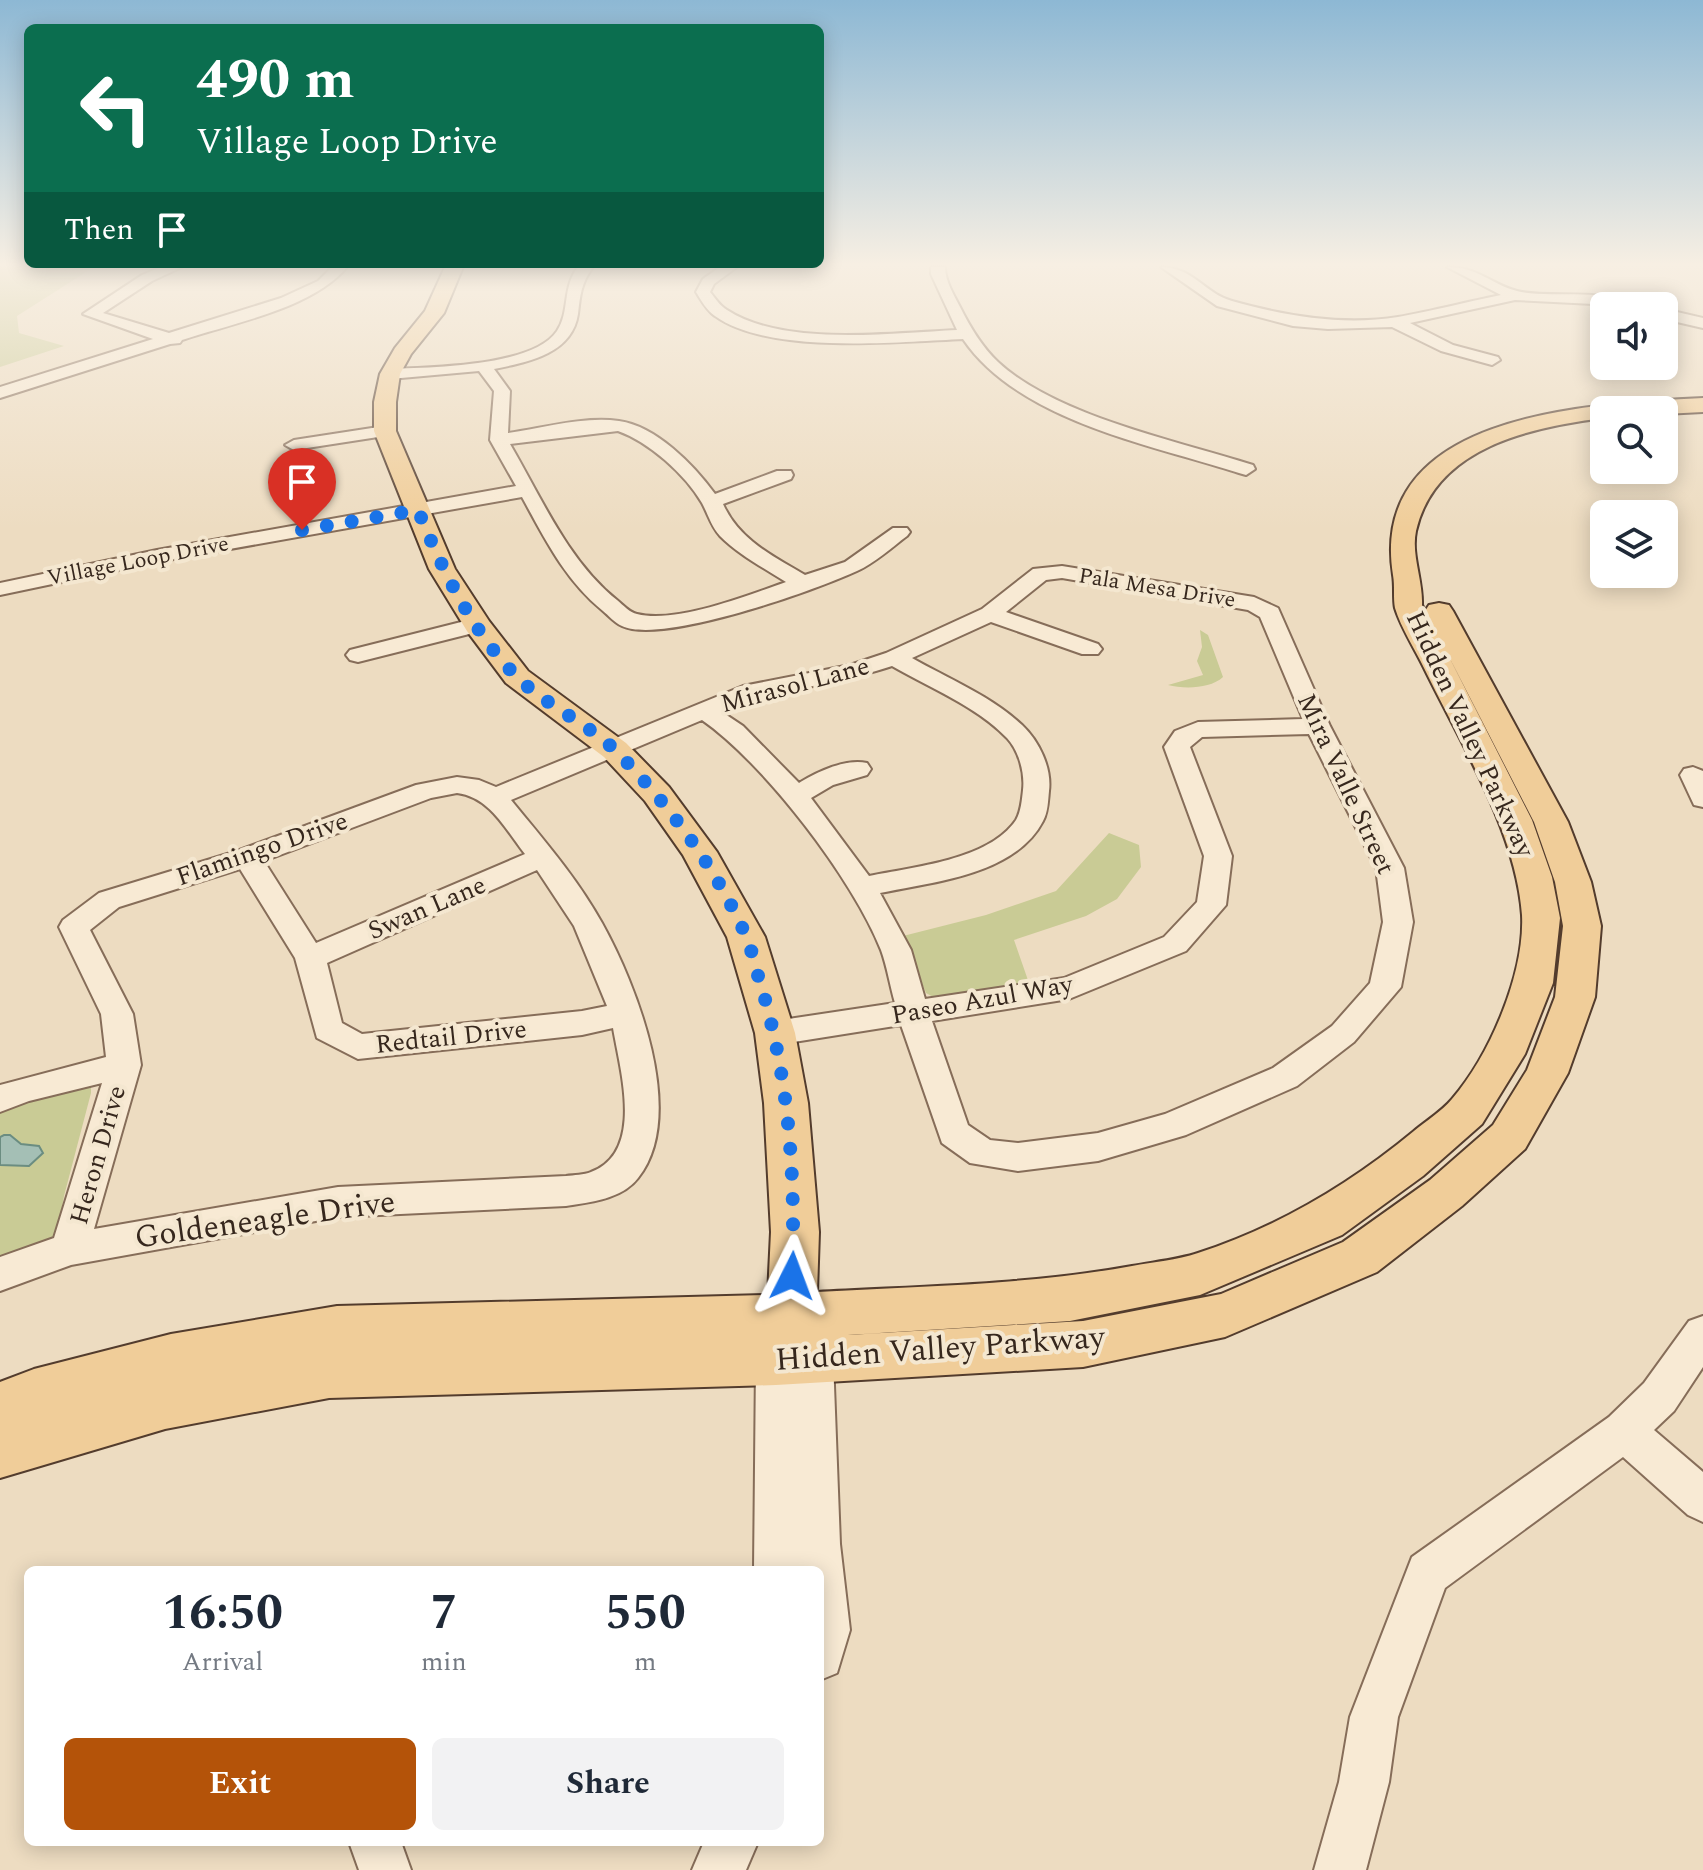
<!DOCTYPE html>
<html lang="en">
<head>
<meta charset="utf-8">
<style>
  body { margin:0; font-family:Spectral,serif; background:#f2f2f3; color:#1f2937; height:100vh; display:flex; flex-direction:column; font-size:30px; white-space:nowrap }
  * { box-sizing:border-box; margin:0 }
  p { font-size:26px; color:#747a83 }
  .icon { flex:none; width:44px; height:44px; fill:none; stroke:currentColor; stroke-width:2; stroke-linecap:round; stroke-linejoin:round }
  .map { position:relative; flex:1; overflow:hidden }
  .sheet { position:absolute; left:24px; top:1566px; width:800px; height:280px; display:flex; flex-direction:column; background:#fff; border-radius:12px; box-shadow:0 4px 20px #0003 }
  .sheet>* { flex:none }
  .banner { position:absolute; left:24px; top:24px; width:800px; height:244px; border-radius:12px; box-shadow:0 4px 20px #0003; background:#0b6e4f; color:#fff; overflow:hidden }
  .fabs { position:absolute; left:1590px; top:292px; display:grid; gap:16px }
  .fabs a { display:grid; place-items:center; width:88px; height:88px; border-radius:12px; background:#fff; box-shadow:0 4px 20px #0003; font-size:40px }
  .pin { position:absolute; display:grid; place-items:center; width:68px; height:68px; color:#fff; margin:-82px -34px; border-radius:50% 50% 50% 0; rotate:-45deg; box-shadow:0 0 8px #0007 }
  .pin .icon { rotate:45deg }
  .me { position:absolute; width:88px; margin:-44px; rotate:3deg; stroke-linejoin:round; filter:drop-shadow(0 0 6px #0008) }
  .turn { display:flex; align-items:center; gap:28px; height:168px; padding:0 40px; font-size:36px }
  .turn .icon { width:104px; height:104px; stroke-width:2.5 }
  .turn b { display:block; font-size:56px; line-height:68px }
  .then { display:flex; align-items:center; height:76px; padding:0 40px; background:#0003; gap:16px; font-size:30px }
  .eta { display:flex; justify-content:space-evenly; align-items:center; height:136px; text-align:center }
  .eta b { font-size:48px; font-weight:700; line-height:56px }
  .cta { display:flex; gap:16px; margin-top:auto; padding:16px 40px }
  .cta a { flex:1; height:92px; border-radius:12px; background:#b45309; color:#fff; font-size:32px; font-weight:700; line-height:92px; text-align:center }
  .cta a+a { background:#f2f2f3; color:#1f2937 }
  .map>svg:first-child { display:block }
  .green { fill:#c9cb95 }
  .water { fill:#a4bfb5; stroke:#6b8d81; stroke-width:2 }
  .lines { fill:none; stroke-linecap:round; stroke-linejoin:round }
  .minor-casing { stroke:#866d59; stroke-width:4 }
  .major-casing { stroke:#533c2d; stroke-width:4 }
  .minor { fill:#f8ead4; fill-rule:evenodd }
  .major { fill:#f0cd99; fill-rule:evenodd }
  .route { stroke:#1a73e8; stroke-width:14; stroke-dasharray:0 25.2 }
  .labels { text-anchor:middle; dominant-baseline:central; stroke-width:8; stroke-linejoin:round; paint-order:stroke }
  .far-street-label { font-size:22px; fill:#36271d; stroke:#f4e7d0 }
  .street-label { font-size:26px; fill:#36271d; stroke:#f4e7d0 }
  .near-street-label { font-size:32px; fill:#36271d; stroke:#f4e7d0 }
</style>
</head>
<body>
<div class="map">
<svg width="1703" height="1870" viewBox="0 0 1703 1870">
  <rect width="100%" height="100%" fill="#eddcc1"/>
  <g class="green">
    <path d="M 0,267 L 94,267 L 17,316 L 19,333 L 64,346 L 0,367 Z"/>
    <path d="M 1200,630 L 1208,635 L 1223,677 C 1210,689 1184,689 1168,685 L 1203,675 L 1197,661 L 1202,647 Z"/>
    <path d="M 1109,833 L 1139,845 L 1141,867 L 1117,899 L 1086,916 L 1014,940 L 1030,986 L 937,999 L 926,993 L 903,936 L 986,915 L 1056,891 Z"/>
    <path d="M 81,1087 L 91,1087 L 91,1093 L 64,1196 L 58,1231 L 48,1243 L 0,1260 L 0,1111 Z"/>
  </g>
  <path class="water" d="M 4,1135 L 10,1135 L 21,1144 L 39,1146 L 43,1153 L 29,1166 L 0,1165 L 0,1137 Z"/>
  <g class="lines">
    <g class="minor-casing">
      <g id="minor">
        <path d="M 161,267 L 182,267 L 152,281 L 103,313 L 169,333 L 281,298 L 318,281 L 332,267 L 347,267 C 312,309 232,323 182,340 L 180,343 L 170,344 L 0,398 L 0,387 L 153,339 L 83,314 L 142,275 Z"/>
        <path d="M 578,267 L 593,267 C 581,283 580,296 578,314 C 572,354 528,362 494,369 L 510,391 L 508,433 C 543,428 584,416 619,421 C 656,426 694,465 715,494 L 777,471 L 791,471 L 793,475 L 791,479 L 723,504 C 739,540 773,556 805,575 L 845,562 L 893,528 L 907,528 L 910,532 L 907,536 C 891,548 875,563 857,571 C 816,590 662,645 622,626 C 615,623 608,615 603,611 C 565,580 545,539 522,497 L 157,562 L 0,595 L 0,583 L 157,550 L 516,486 L 490,440 L 494,391 L 479,371 L 390,379 L 382,374 L 390,369 C 430,367 533,367 557,331 C 570,312 562,287 578,267 ZM 618,431 C 649,442 685,474 702,503 C 708,514 711,526 720,536 C 739,555 764,568 786,582 C 749,595 676,624 637,614 C 630,613 623,605 617,600 C 568,561 541,497 510,444 Z"/>
        <path d="M 720,267 L 737,267 L 714,284 L 710,292 C 715,298 720,306 727,310 C 784,347 891,333 957,330 L 931,274 L 931,267 L 945,267 C 945,281 954,295 960,307 C 970,327 982,347 998,362 C 1056,416 1178,441 1253,465 L 1255,469 L 1246,475 L 1239,473 C 1149,444 1019,421 963,339 C 898,342 769,355 715,316 C 707,311 701,300 696,292 L 703,279 Z"/>
        <path d="M 1161,267 C 1193,267 1204,293 1232,301 C 1285,316 1342,326 1398,317 C 1432,311 1466,302 1501,295 L 1447,267 C 1479,267 1490,284 1517,291 C 1546,299 1610,287 1633,306 L 1515,300 L 1410,323 L 1453,345 L 1498,357 L 1500,360 L 1492,365 L 1441,351 L 1392,327 L 1328,329 L 1293,326 L 1217,306 Z"/>
        <path d="M 1664,309 L 1703,318 L 1703,328 L 1664,319 Z"/>
        <path d="M 385,426 L 394,431 L 391,435 L 294,450 L 285,445 L 294,440 Z"/>
        <path d="M 1062,566 L 1254,597 L 1278,608 L 1330,726 L 1404,868 L 1413,922 L 1401,987 L 1354,1042 L 1297,1086 L 1186,1135 L 1098,1161 L 1018,1171 L 970,1163 L 942,1143 L 901,1025 L 775,1045 L 764,1041 L 759,1033 L 764,1025 L 775,1021 L 895,1003 C 890,986 887,966 881,950 C 853,879 764,763 702,720 L 511,800 C 543,839 577,878 602,923 C 636,984 688,1115 638,1178 C 622,1199 591,1202 566,1206 L 338,1217 L 71,1265 L 0,1291 L 0,1257 L 54,1238 L 102,1083 L 29,1101 L 0,1112 L 0,1085 L 106,1057 L 101,1014 L 59,927 L 63,920 L 99,893 L 237,851 L 416,785 L 457,777 L 479,780 L 496,787 L 743,686 L 850,665 L 886,653 L 982,609 L 1033,569 ZM 1062,578 L 1248,610 L 1260,617 L 1303,719 L 1198,722 L 1175,731 L 1164,747 L 1204,856 L 1197,902 L 1164,937 L 1064,978 L 925,999 L 911,950 L 880,893 C 933,882 1015,875 1043,821 C 1048,812 1048,801 1049,791 C 1052,768 1039,741 1022,725 C 991,696 949,679 912,658 L 991,622 L 1082,654 L 1098,654 L 1102,649 L 1098,644 L 1006,612 L 1046,580 ZM 892,666 C 930,688 976,706 1007,738 C 1019,751 1025,773 1023,790 C 1022,799 1021,812 1016,820 C 989,860 913,867 869,876 L 811,798 L 833,785 L 867,775 L 871,769 L 867,763 C 846,758 817,772 799,783 L 743,726 L 722,712 C 777,689 836,685 892,666 ZM 1309,734 L 1376,868 L 1383,922 L 1370,983 L 1332,1026 L 1273,1068 L 1165,1114 L 1098,1133 L 1018,1143 L 990,1140 L 968,1125 L 932,1021 L 1069,999 L 1186,951 L 1226,905 L 1232,856 L 1190,747 L 1202,737 ZM 457,793 C 490,797 506,830 525,854 L 316,943 L 264,861 L 431,798 ZM 240,869 L 295,958 L 317,1038 L 358,1059 L 582,1035 L 613,1028 C 620,1070 645,1152 591,1172 C 584,1175 574,1175 566,1176 L 338,1187 L 94,1229 L 141,1065 L 133,1014 L 90,930 L 119,907 ZM 537,870 L 574,926 L 607,1006 L 582,1011 L 362,1034 L 342,1023 L 327,963 Z"/>
        <path d="M 477,618 L 485,620 L 488,625 L 485,630 L 358,662 L 350,660 L 346,655 L 350,650 Z"/>
        <path d="M 1693,767 L 1703,771 L 1703,807 L 1694,805 L 1680,775 L 1684,769 Z"/>
        <path d="M 1703,1316 L 1703,1367 L 1674,1411 L 1654,1430 L 1703,1472 L 1703,1522 L 1688,1515 L 1623,1457 L 1445,1588 L 1398,1717 L 1389,1782 L 1366,1870 L 1314,1870 L 1339,1782 L 1350,1717 L 1412,1557 L 1609,1417 L 1644,1383 L 1689,1321 Z"/>
        <path d="M 813,1341 L 827,1346 L 833,1359 L 840,1544 L 850,1630 L 837,1673 L 820,1680 L 820,1570 L 754,1570 L 756,1362 L 762,1349 L 776,1344 L 790,1349 L 794,1357 L 799,1346 Z"/>
        <path d="M 349,1842 L 401,1842 L 411,1870 L 359,1870 Z"/>
        <path d="M 704,1842 L 758,1842 L 746,1870 L 692,1870 Z"/>
      </g>
    </g>
    <g class="major-casing">
      <path id="major" d="M 445,267 L 463,267 L 444,313 L 411,354 L 400,374 L 396,402 L 396,431 L 455,569 L 489,621 L 528,671 L 626,743 L 669,787 L 717,852 L 765,937 L 795,1033 L 808,1103 L 819,1232 L 817,1292 C 922,1286 1028,1285 1132,1266 C 1153,1262 1177,1260 1198,1253 C 1278,1227 1350,1184 1414,1131 C 1426,1121 1442,1111 1452,1099 C 1490,1055 1525,973 1522,915 C 1516,831 1460,742 1424,668 C 1415,649 1401,628 1395,608 C 1393,598 1395,586 1393,575 C 1367,411 1594,404 1703,398 L 1703,412 L 1664,414 L 1664,410 L 1604,410 L 1604,418 C 1531,427 1435,447 1416,531 C 1411,555 1423,580 1422,605 L 1425,611 L 1429,605 L 1439,603 L 1449,605 L 1453,611 L 1568,822 L 1591,882 L 1601,926 L 1595,997 L 1568,1073 L 1525,1149 L 1462,1206 L 1377,1272 L 1225,1337 L 1083,1367 L 776,1385 L 329,1398 L 165,1429 L 0,1478 L 0,1382 L 34,1369 L 171,1334 L 337,1306 L 768,1295 L 771,1232 L 764,1103 L 755,1033 L 727,937 L 683,855 L 645,801 L 604,757 L 506,683 L 467,631 L 429,569 L 374,431 L 374,402 L 380,374 L 395,348 L 425,311 ZM 1445,649 L 1534,822 L 1555,882 L 1563,926 L 1555,997 L 1527,1070 L 1493,1125 L 1430,1180 L 1343,1242 L 1221,1294 L 1083,1321 L 848,1335 L 1070,1321 L 1200,1295 L 1342,1235 L 1423,1176 L 1482,1124 L 1525,1054 L 1553,983 L 1560,918 L 1552,877 L 1532,820 Z"/>
    </g>
    <use href="#minor" class="minor"/>
    <use href="#major" class="major"/>
  </g>
  <linearGradient id="sky" x2="0" y2="1"><stop stop-color="#8db8d4"/><stop offset="0.5" stop-color="#f7efe3"/><stop offset="1" stop-color="#f7efe3" stop-opacity="0"/></linearGradient>
  <rect width="1703" height="529" fill="url(#sky)"/>
  <g class="lines">
    <path class="route" d="M 302,530 L 418,510 C 442,569 471,630 516,676 C 546,706 588,723 618,753 C 669,805 716,868 746,936 C 752,950 755,967 760,982 C 789,1077 796,1177 792,1276"/>
  </g>
  <g class="labels">
    <g class="far-street-label">
      <text transform="translate(138 561) rotate(-11)">Village Loop Drive</text>
      <text transform="translate(1157 588) rotate(9)">Pala Mesa Drive</text>
    </g>
    <g class="street-label">
      <text transform="translate(795 685) rotate(-15)">Mirasol Lane</text>
      <text transform="translate(1470 734) rotate(65)">Hidden Valley Parkway</text>
      <text transform="translate(1346 784) rotate(65)">Mira Valle Street</text>
      <text transform="translate(262 849) rotate(-19)">Flamingo Drive</text>
      <text transform="translate(427 908) rotate(-23)">Swan Lane</text>
      <text transform="translate(982 1000) rotate(-10)">Paseo Azul Way</text>
      <text transform="translate(451 1037) rotate(-6)">Redtail Drive</text>
      <text transform="translate(98 1155) rotate(-74)">Heron Drive</text>
    </g>
    <g class="near-street-label">
      <text transform="translate(265 1220) rotate(-8)">Goldeneagle Drive</text>
      <text transform="translate(940 1349) rotate(-4)">Hidden Valley Parkway</text>
    </g>
  </g>
</svg>
<div class="fabs">
<a><svg class="icon" aria-label="sound" viewBox="0 0 24 24"><path d="M4 9h4l5-4v14l-5-4H4zM17 9q2 3 0 6"/></svg></a>
<a><svg class="icon" aria-label="search" viewBox="0 0 24 24"><circle cx="10" cy="10" r="6"/><path d="M15 15l6 6"/></svg></a>
<a><svg class="icon" aria-label="layers" viewBox="0 0 24 24"><path d="M12 4l9 5-9 5-9-5zM3 14l9 5 9-5"/></svg></a>
</div>
<div class="pin" style="left:302px;top:530px;background:#d93025"><svg class="icon" aria-label="arrive" viewBox="0 0 24 24"><path d="M6 21V4h12l-3 4 3 4H6"/></svg></div>
<svg class="me" style="left:792px;top:1276px" viewBox="-20 -20 40 40"><path d="M0-17L14 15 0 8-14 15z" fill="#1a73e8" stroke="#fff" stroke-width="4"/></svg>
<div class="banner">
<div class="turn"><svg class="icon" aria-label="left" viewBox="0 0 24 24"><path d="M17 20v-9H6M10 6l-5 5 5 5"/></svg><div><b>490 m</b>Village Loop Drive</div></div>
<div class="then">Then<svg class="icon" aria-label="arrive" viewBox="0 0 24 24"><path d="M6 21V4h12l-3 4 3 4H6"/></svg></div>
</div>
<section class="sheet">
<div class="eta">
<div><b>16:50</b><p>Arrival</p></div>
<div><b>7</b><p>min</p></div>
<div><b>550</b><p>m</p></div>
</div>
<div class="cta"><a>Exit</a><a>Share</a></div>
</section>
</div>
</body>
</html>
